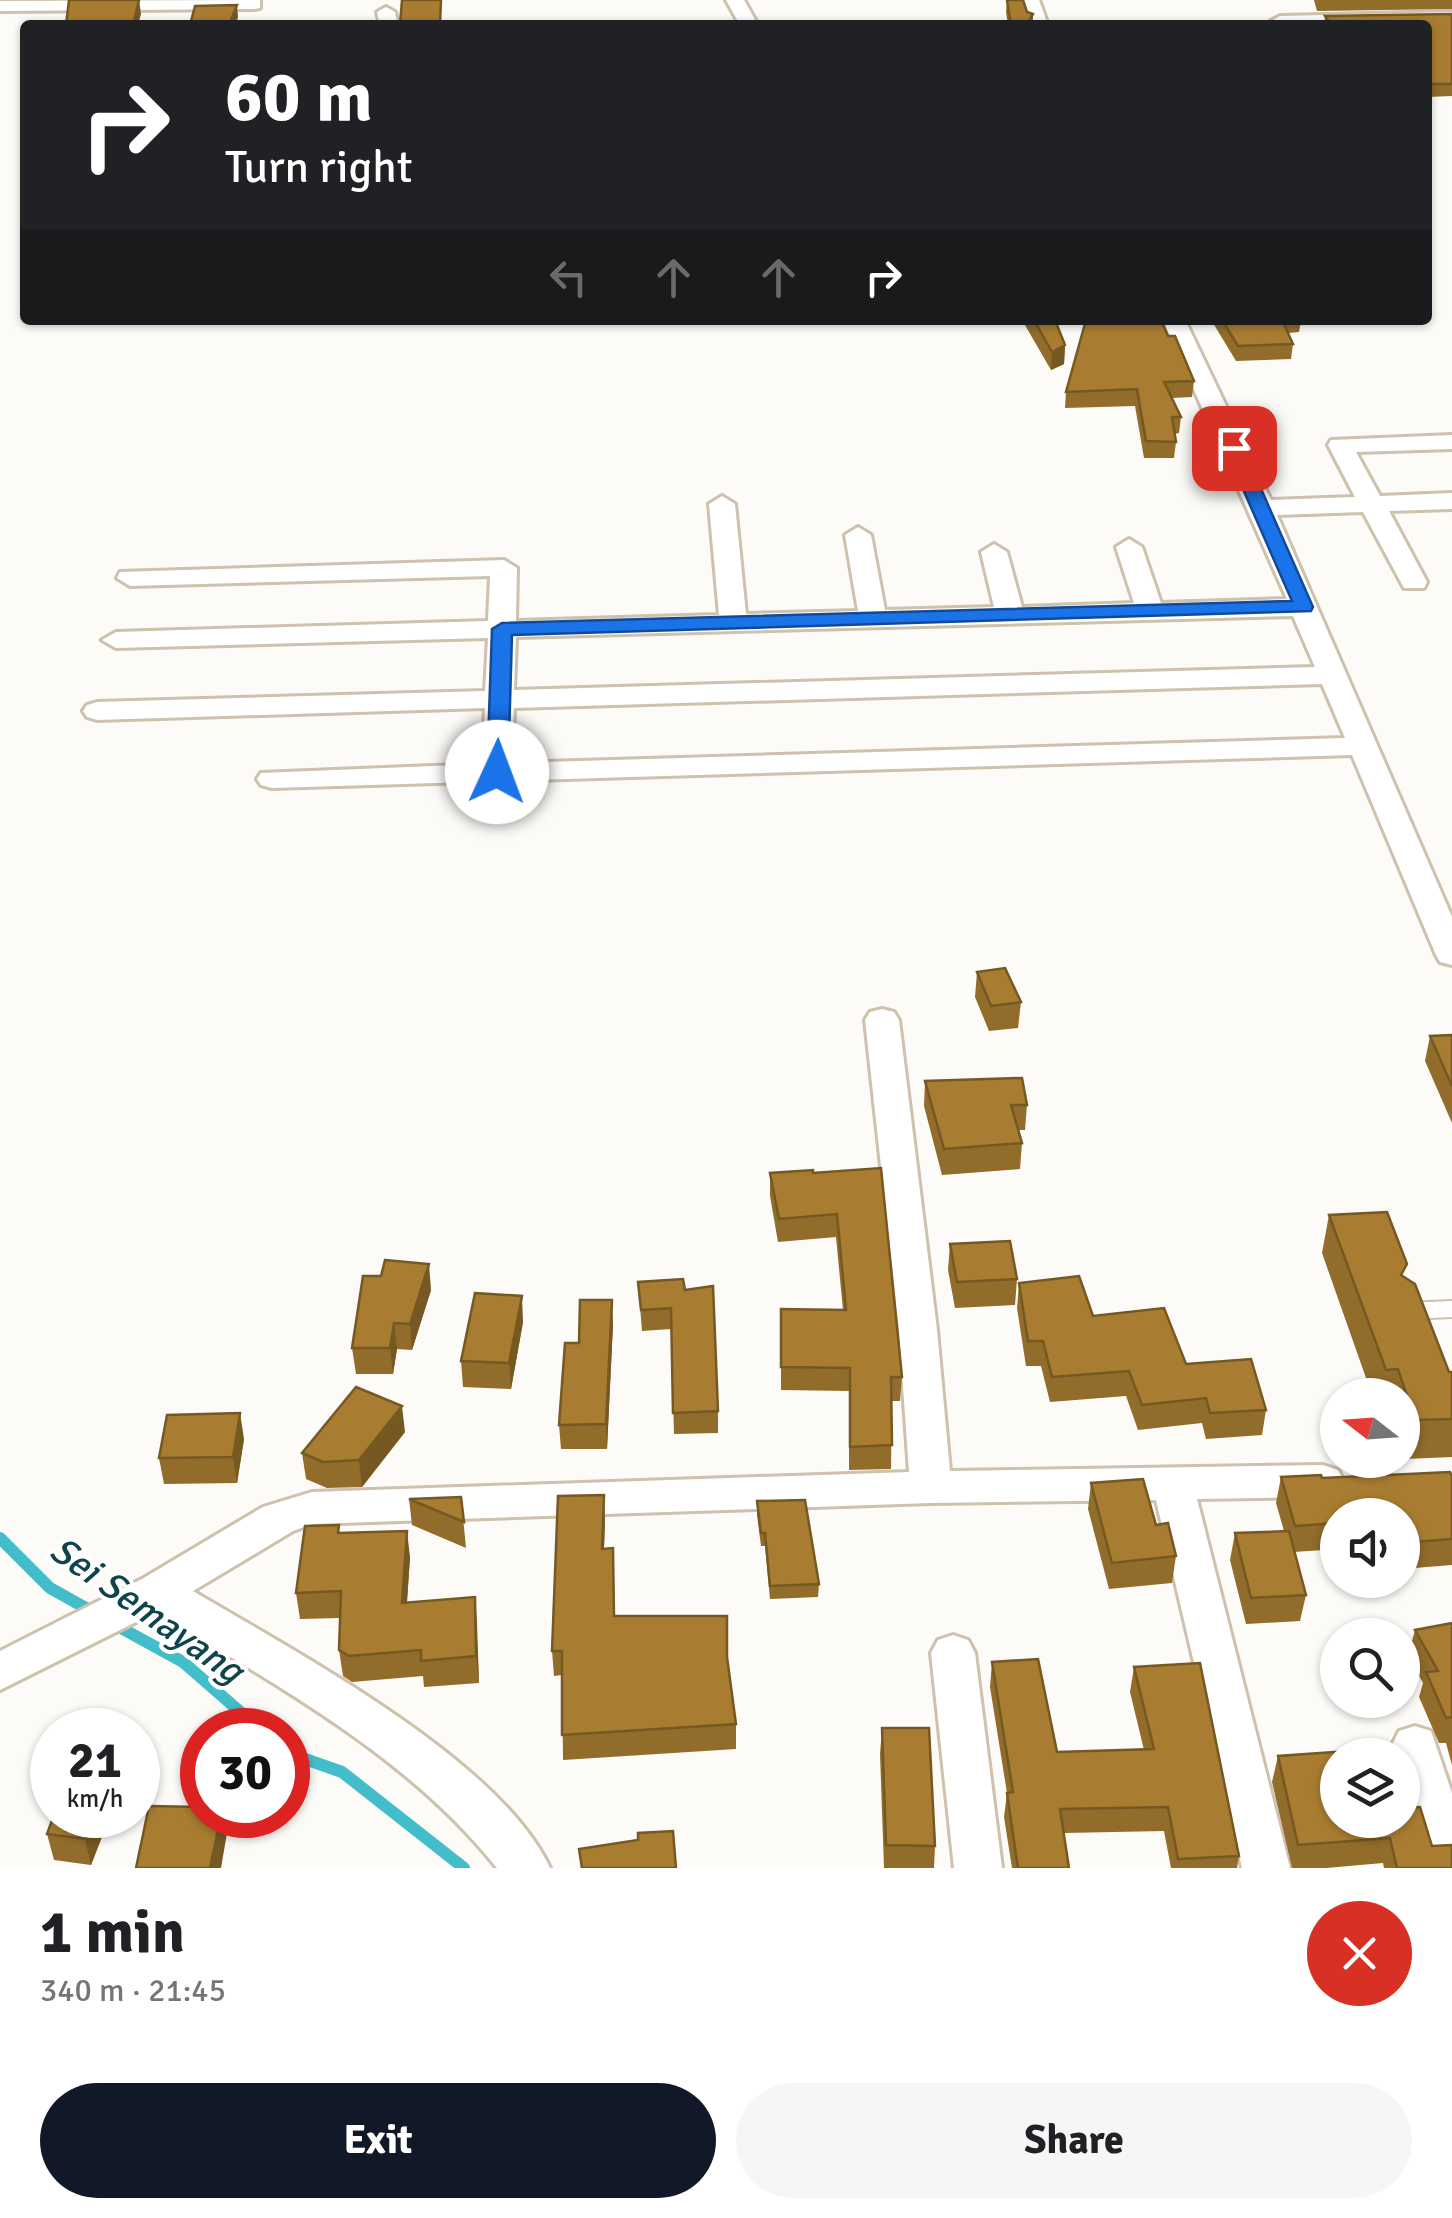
<!DOCTYPE html>
<html lang="en">
<head>
<meta charset="utf-8">
<style>
  body { margin:0; font-family:Signika,sans-serif; background:#f6f6f6; color:#202124; height:100vh; display:flex; flex-direction:column; font-size:38px; white-space:nowrap }
  * { box-sizing:border-box; margin:0 }
  p { font-size:32px; color:#757577 }
  .icon { flex:none; width:55px; height:55px; fill:none; stroke:currentColor; stroke-width:2; stroke-linecap:round; stroke-linejoin:round }
  .map { position:relative; height:1868px; overflow:hidden }
  .details { display:flex; flex-direction:column; background:#fff; flex:1 }
  .details>* { flex:none }
  .guide { position:absolute; left:20px; top:20px; width:1412px; height:305px; border-radius:10px; box-shadow:0 2px 8px #0004; background:#202124; color:#fff; overflow:hidden }
  .needle { width:65px; rotate:287deg }
  .tools { position:absolute; left:1320px; top:1378px; display:grid; gap:20px }
  .tools a { display:grid; place-items:center; width:100px; height:100px; border-radius:50%; background:#fff; box-shadow:0 2px 8px #0004; font-size:50px }
  .speed { position:absolute; left:30px; top:1708px; display:flex; gap:20px; font-size:50px; font-weight:700; text-align:center }
  .speed>* { display:grid; place-content:center; width:130px; height:130px; border-radius:50%; background:#fff; box-shadow:0 2px 8px #0004; line-height:1 }
  .speed small { font-size:25px; font-weight:400 }
  .speed .limit { border:15px solid #d22; background:#fff; color:#111 }
  .pin { position:absolute; display:grid; place-items:center; width:85px; height:85px; color:#fff; margin:-42px; border-radius:20px; box-shadow:0 5px 15px #0006 }
  .me { position:absolute; width:110px; margin:-55px; rotate:2deg; stroke-linejoin:round; filter:drop-shadow(0 0 8px #0008) }
  .turn { display:flex; align-items:center; gap:35px; height:210px; padding:0 40px; font-size:45px }
  .turn .icon { width:130px; height:130px; stroke-width:2.5 }
  .turn b { display:block; font-size:70px; line-height:85px }
  .lanes { display:flex; align-items:center; height:95px; padding:0 40px; background:#0003; justify-content:center; gap:50px; direction:ltr }
  .lanes .off { opacity:.35 }
  .round { display:grid; place-items:center; flex:none; width:105px; height:105px; border-radius:52px; background:#f6f6f6 }
  .summary { display:flex; align-items:center; justify-content:space-between; height:170px; padding:0 40px }
  h1 { font-size:60px; font-weight:700; line-height:75px }
  .primary-button { display:flex; gap:20px; margin-top:auto; padding:20px 40px }
  .primary-button a { flex:1; height:115px; border-radius:60px; background:#111827; color:#fff; font-size:40px; font-weight:700; line-height:115px; text-align:center }
  .primary-button a+a { background:#f6f6f6; color:#202124 }
  .map>svg:first-child { display:block }
  .lines { fill:none; stroke-linecap:round; stroke-linejoin:round }
  .stream { stroke:#44bdca; stroke-width:12 }
  .lane-casing { stroke:#cec1ae; stroke-width:4 }
  .street-casing { stroke:#cec1ae; stroke-width:6 }
  .lane { fill:#fff; fill-rule:evenodd }
  .street { fill:#fff; fill-rule:evenodd }
  .wall { fill:#916c2a }
  .shaded-wall { fill:#765822 }
  .building { fill:#a97d31; stroke:#765822; stroke-width:2.5 }
  .route { fill:#1a73e8; stroke:#114b97; stroke-width:2.5 }
  .labels { text-anchor:middle; dominant-baseline:central; stroke-width:8; stroke-linejoin:round; paint-order:stroke }
  .near-water-label { font-size:38px; font-style:italic; fill:#0f454a; stroke:#fff }
</style>
</head>
<body>
<div class="map">
<svg width="1452" height="1868" viewBox="0 0 1452 1868">
  <rect width="100%" height="100%" fill="#fdfbf7"/>
  <g class="lines">
    <g class="stream">
      <path d="M 0,1538 L 50,1588 L 93,1612"/>
      <path d="M 112,1623 L 183,1662 L 261,1730"/>
      <path d="M 288,1753 L 342,1772 L 464,1868"/>
    </g>
    <g class="lane-casing">
      <path id="lane" d="M 1452,1301 L 1452,1317 L 1406,1319 L 1399,1316 L 1396,1311 L 1399,1306 L 1406,1303 Z"/>
    </g>
    <g class="street-casing">
      <g id="street">
        <path d="M 260,0 L 260,8 L 254,9 L 0,11 L 0,1 Z"/>
        <path d="M 726,0 L 744,0 L 758,25 L 740,25 Z"/>
        <path d="M 1021,0 L 1039,0 L 1048,25 L 1030,25 Z"/>
        <path d="M 386,7 L 395,12 L 398,25 L 380,25 L 377,12 Z"/>
        <path d="M 1452,12 L 1452,22 L 1274,25 L 1271,21 L 1280,16 Z"/>
        <path d="M 1163,320 L 1185,320 L 1271,500 L 1355,497 L 1328,445 L 1331,440 L 1452,435 L 1452,449 L 1356,452 L 1380,496 L 1452,493 L 1452,509 L 1389,511 L 1427,582 L 1424,588 L 1404,588 L 1363,512 L 1277,515 L 1452,917 L 1452,965 L 1440,962 L 1436,955 L 1352,755 L 272,788 L 261,785 L 257,779 L 261,773 L 482,764 L 485,708 L 97,720 L 87,717 L 83,711 L 87,705 L 97,702 L 485,691 L 488,638 L 116,648 L 102,640 L 116,632 L 488,621 L 490,576 L 130,586 L 117,578 L 120,572 L 504,560 L 517,568 L 516,621 L 719,615 L 709,504 L 722,496 L 735,504 L 746,614 L 858,611 L 845,535 L 858,527 L 871,535 L 885,610 L 994,607 L 981,552 L 994,544 L 1007,552 L 1022,607 L 1134,603 L 1116,547 L 1129,539 L 1142,547 L 1161,603 L 1287,599 ZM 1293,616 L 1315,667 L 514,690 L 516,637 ZM 1322,684 L 1345,738 L 512,763 L 514,708 Z"/>
        <path d="M 882,1009 L 894,1012 L 899,1020 L 937,1330 L 950,1471 L 1323,1465 L 1338,1470 L 1344,1481 L 1338,1492 L 1323,1497 L 1197,1499 L 1290,1868 L 1242,1868 L 1156,1500 L 931,1503 L 312,1524 L 293,1531 L 193,1591 C 295,1652 499,1759 550,1868 L 497,1868 C 407,1755 277,1686 156,1612 L 0,1690 L 0,1651 L 142,1579 L 263,1507 L 312,1492 L 909,1472 L 899,1330 L 865,1020 L 870,1012 Z"/>
        <path d="M 953,1635 L 968,1640 L 975,1653 L 1002,1868 L 954,1868 L 931,1653 L 938,1640 Z"/>
        <path d="M 1415,1726 L 1431,1731 L 1452,1793 L 1452,1868 L 1427,1868 L 1402,1781 L 1402,1755 L 1395,1755 L 1392,1745 L 1399,1731 Z"/>
      </g>
    </g>
    <use href="#lane" class="lane"/>
    <use href="#street" class="street"/>
  </g>
  <g class="wall">
    <path d="M 1007,0 L 1033,14 L 1033,25 L 1008,25 L 1006,12 Z"/>
    <path d="M 1314,0 L 1452,0 L 1452,9 L 1317,11 Z"/>
    <path d="M 1452,14 L 1452,96 L 1428,97 L 1428,25 L 1324,25 L 1325,16 Z"/>
    <path d="M 1022,320 L 1055,320 L 1065,345 L 1064,364 L 1051,370 Z"/>
    <path d="M 1213,320 L 1301,320 L 1299,332 L 1288,333 L 1293,344 L 1291,359 L 1236,361 L 1213,323 Z"/>
    <path d="M 1168,336 L 1194,381 L 1192,397 L 1172,398 L 1181,417 L 1179,433 L 1175,434 L 1176,442 L 1174,458 L 1144,458 L 1135,406 L 1065,408 L 1066,392 Z"/>
    <path d="M 977,972 L 1021,1002 L 1018,1028 L 989,1031 L 975,997 Z"/>
    <path d="M 1452,1035 L 1452,1123 L 1425,1061 L 1430,1036 Z"/>
    <path d="M 925,1081 L 1027,1105 L 1025,1130 L 1019,1130 L 1022,1143 L 1020,1169 L 942,1175 L 924,1106 Z"/>
    <path d="M 881,1168 L 902,1377 L 900,1401 L 892,1401 L 891,1469 L 849,1470 L 849,1391 L 781,1390 L 781,1309 L 843,1310 L 836,1237 L 778,1242 L 770,1196 L 770,1173 L 813,1173 Z"/>
    <path d="M 1329,1215 L 1404,1277 L 1449,1372 L 1452,1372 L 1452,1457 L 1405,1459 L 1402,1450 L 1402,1395 L 1372,1395 L 1322,1253 Z"/>
    <path d="M 950,1244 L 1017,1279 L 1015,1305 L 955,1308 L 948,1270 Z"/>
    <path d="M 638,1282 L 685,1290 L 718,1411 L 718,1433 L 674,1434 L 671,1329 L 642,1331 Z"/>
    <path d="M 1019,1283 L 1093,1316 L 1186,1364 L 1266,1410 L 1262,1435 L 1206,1439 L 1202,1423 L 1138,1430 L 1126,1396 L 1050,1402 L 1041,1366 L 1026,1366 L 1017,1308 Z"/>
    <path d="M 431,1290 L 412,1350 L 397,1349 L 393,1374 L 356,1374 L 352,1348 Z"/>
    <path d="M 523,1322 L 511,1389 L 463,1387 L 461,1361 Z"/>
    <path d="M 613,1324 L 607,1449 L 561,1449 L 559,1425 L 579,1343 Z"/>
    <path d="M 405,1432 L 362,1487 L 327,1488 L 306,1479 L 302,1453 Z"/>
    <path d="M 244,1439 L 237,1483 L 164,1484 L 159,1458 Z"/>
    <path d="M 1452,1476 L 1452,1565 L 1402,1569 L 1402,1515 L 1338,1515 L 1338,1549 L 1294,1552 L 1306,1595 L 1300,1621 L 1246,1624 L 1230,1560 L 1235,1533 L 1284,1531 L 1276,1503 L 1281,1477 L 1322,1478 Z"/>
    <path d="M 1091,1483 L 1156,1525 L 1176,1556 L 1172,1583 L 1109,1589 L 1088,1509 Z"/>
    <path d="M 461,1497 L 466,1548 L 412,1525 L 409,1499 Z"/>
    <path d="M 757,1501 L 819,1584 L 818,1597 L 770,1599 L 765,1546 L 761,1546 L 757,1515 Z"/>
    <path d="M 605,1520 L 604,1549 L 615,1616 L 727,1657 L 736,1724 L 736,1749 L 563,1760 L 562,1675 L 554,1676 L 552,1651 Z"/>
    <path d="M 340,1533 L 410,1557 L 407,1603 L 475,1597 L 479,1683 L 424,1687 L 423,1676 L 352,1682 L 343,1676 L 339,1650 L 340,1618 L 300,1619 L 296,1593 Z"/>
    <path d="M 1452,1623 L 1452,1765 L 1446,1743 L 1439,1743 L 1419,1697 L 1423,1683 L 1408,1656 L 1415,1630 Z"/>
    <path d="M 992,1662 L 1057,1752 L 1144,1750 L 1130,1692 L 1134,1667 L 1239,1856 L 1237,1868 L 1171,1868 L 1164,1831 L 1064,1833 L 1069,1868 L 1012,1868 L 1004,1817 L 1007,1793 L 990,1687 Z"/>
    <path d="M 882,1728 L 935,1846 L 934,1868 L 884,1868 L 880,1754 Z"/>
    <path d="M 1278,1756 L 1338,1820 L 1432,1846 L 1452,1868 L 1384,1868 L 1383,1863 L 1326,1868 L 1292,1868 L 1272,1782 Z"/>
    <path d="M 54,1815 L 137,1815 L 135,1818 L 110,1816 L 91,1865 L 54,1860 L 47,1834 Z"/>
  </g>
  <g class="shaded-wall">
    <path d="M 139,0 L 141,14 L 138,25 L 133,25 Z"/>
    <path d="M 237,5 L 238,17 L 236,25 L 229,25 Z"/>
    <path d="M 1065,345 L 1064,364 L 1051,370 L 1052,352 Z"/>
    <path d="M 429,1264 L 431,1290 L 412,1350 L 410,1324 Z"/>
    <path d="M 522,1296 L 523,1322 L 511,1389 L 509,1363 Z"/>
    <path d="M 612,1300 L 613,1324 L 607,1449 L 606,1424 Z"/>
    <path d="M 394,1323 L 397,1349 L 393,1374 L 390,1348 Z"/>
    <path d="M 402,1406 L 405,1432 L 362,1487 L 359,1460 Z"/>
    <path d="M 240,1413 L 244,1439 L 237,1483 L 233,1457 Z"/>
    <path d="M 604,1495 L 605,1520 L 603,1574 L 602,1549 Z"/>
    <path d="M 407,1531 L 410,1557 L 405,1629 L 402,1603 Z"/>
    <path d="M 475,1597 L 477,1623 L 479,1683 L 476,1656 Z"/>
    <path d="M 142,1754 L 148,1780 L 138,1812 L 138,1768 Z"/>
    <path d="M 94,1815 L 110,1816 L 91,1865 L 85,1839 Z"/>
    <path d="M 221,1815 L 224,1815 L 227,1833 L 221,1868 L 210,1868 Z"/>
  </g>
  <g class="building">
    <path d="M 69,0 L 139,0 L 133,25 L 66,25 Z"/>
    <path d="M 402,0 L 441,0 L 440,25 L 400,25 Z"/>
    <path d="M 1007,0 L 1023,0 L 1027,12 L 1033,14 L 1027,25 L 1011,25 Z"/>
    <path d="M 237,5 L 229,25 L 190,25 L 195,6 Z"/>
    <path d="M 1452,14 L 1452,84 L 1428,84 L 1428,25 L 1331,25 L 1325,16 Z"/>
    <path d="M 1034,320 L 1055,320 L 1065,345 L 1052,352 Z"/>
    <path d="M 1086,320 L 1161,320 L 1168,336 L 1175,336 L 1194,381 L 1164,382 L 1181,417 L 1172,417 L 1176,442 L 1146,441 L 1137,389 L 1066,392 Z"/>
    <path d="M 1222,320 L 1282,320 L 1293,344 L 1238,346 Z"/>
    <path d="M 1005,968 L 1021,1002 L 991,1006 L 977,972 Z"/>
    <path d="M 1452,1035 L 1452,1086 L 1430,1036 Z"/>
    <path d="M 1022,1078 L 1027,1105 L 1011,1105 L 1022,1143 L 944,1149 L 925,1081 Z"/>
    <path d="M 881,1168 L 902,1377 L 891,1377 L 892,1445 L 850,1447 L 850,1368 L 781,1367 L 781,1309 L 846,1310 L 837,1214 L 779,1219 L 770,1173 L 813,1170 L 813,1173 Z"/>
    <path d="M 1387,1212 L 1407,1264 L 1401,1275 L 1415,1284 L 1449,1372 L 1452,1372 L 1452,1419 L 1415,1420 L 1398,1369 L 1386,1370 L 1329,1215 Z"/>
    <path d="M 1010,1241 L 1017,1279 L 957,1282 L 950,1244 Z"/>
    <path d="M 385,1260 L 429,1264 L 410,1324 L 394,1323 L 390,1348 L 352,1348 L 363,1276 L 381,1276 Z"/>
    <path d="M 1079,1276 L 1093,1316 L 1164,1308 L 1186,1364 L 1251,1359 L 1266,1410 L 1210,1413 L 1206,1398 L 1142,1405 L 1129,1371 L 1052,1377 L 1043,1341 L 1028,1341 L 1019,1283 Z"/>
    <path d="M 683,1279 L 685,1290 L 713,1286 L 718,1411 L 673,1413 L 671,1308 L 641,1310 L 638,1282 Z"/>
    <path d="M 475,1293 L 522,1296 L 509,1363 L 461,1361 Z"/>
    <path d="M 580,1300 L 612,1300 L 606,1424 L 559,1425 L 565,1343 L 579,1343 Z"/>
    <path d="M 356,1387 L 402,1406 L 359,1460 L 323,1462 L 302,1453 Z"/>
    <path d="M 240,1413 L 233,1457 L 159,1458 L 167,1415 Z"/>
    <path d="M 1450,1472 L 1452,1476 L 1452,1539 L 1402,1543 L 1402,1515 L 1338,1515 L 1338,1523 L 1295,1526 L 1281,1477 L 1321,1475 L 1322,1478 Z"/>
    <path d="M 1143,1479 L 1156,1525 L 1168,1523 L 1176,1556 L 1112,1563 L 1091,1483 Z"/>
    <path d="M 604,1495 L 602,1549 L 613,1548 L 614,1616 L 727,1616 L 727,1657 L 736,1724 L 562,1735 L 562,1651 L 552,1651 L 558,1496 Z"/>
    <path d="M 461,1497 L 464,1522 L 409,1499 Z"/>
    <path d="M 805,1500 L 819,1584 L 770,1586 L 765,1533 L 761,1533 L 757,1501 Z"/>
    <path d="M 339,1525 L 338,1533 L 407,1531 L 402,1603 L 475,1597 L 476,1656 L 421,1661 L 421,1650 L 349,1656 L 339,1650 L 341,1591 L 296,1593 L 305,1526 Z"/>
    <path d="M 1289,1531 L 1306,1595 L 1251,1598 L 1235,1533 Z"/>
    <path d="M 1452,1623 L 1452,1717 L 1446,1718 L 1426,1672 L 1438,1671 L 1415,1630 Z"/>
    <path d="M 1038,1659 L 1057,1752 L 1154,1749 L 1134,1667 L 1200,1663 L 1239,1856 L 1178,1859 L 1168,1807 L 1060,1809 L 1069,1868 L 1018,1868 L 1007,1793 L 1013,1792 L 992,1662 Z"/>
    <path d="M 882,1728 L 929,1728 L 935,1846 L 886,1845 Z"/>
    <path d="M 1348,1751 L 1349,1755 L 1338,1755 L 1338,1820 L 1402,1820 L 1402,1808 L 1420,1807 L 1432,1846 L 1452,1845 L 1452,1868 L 1397,1868 L 1390,1838 L 1298,1845 L 1278,1756 Z"/>
    <path d="M 138,1753 L 142,1754 L 138,1768 Z"/>
    <path d="M 149,1806 L 202,1807 L 202,1815 L 221,1815 L 210,1868 L 136,1868 Z"/>
    <path d="M 54,1815 L 94,1815 L 85,1839 L 47,1834 Z"/>
    <path d="M 673,1831 L 676,1868 L 582,1868 L 579,1849 L 638,1840 L 638,1833 Z"/>
  </g>
  <path class="route" d="M 1234,442 L 1243,448 L 1313,607 L 1311,611 L 512,635 L 508,772 L 497,779 L 487,772 L 492,629 L 502,623 L 1292,601 L 1225,448 Z"/>
  <g class="labels">
    <g class="near-water-label">
      <text transform="translate(147 1610) rotate(35)">Sei Semayang</text>
    </g>
  </g>
</svg>
<div class="tools">
<a><svg class="needle" viewBox="-14 -14 28 28"><path d="M0-13l5 13h-10z" fill="#e53935"/><path d="M0 13l5-13h-10z" fill="#757577"/></svg></a>
<a><svg class="icon" aria-label="sound" viewBox="0 0 24 24"><path d="M4 9h4l5-4v14l-5-4H4zM17 9q2 3 0 6"/></svg></a>
<a><svg class="icon" aria-label="search" viewBox="0 0 24 24"><circle cx="10" cy="10" r="6"/><path d="M15 15l6 6"/></svg></a>
<a><svg class="icon" aria-label="layers" viewBox="0 0 24 24"><path d="M12 4l9 5-9 5-9-5zM3 14l9 5 9-5"/></svg></a>
</div>
<div class="speed"><div>21<small>km/h</small></div><div class="limit">30</div></div>
<div class="pin" style="left:1234px;top:448px;background:#d93025"><svg class="icon" aria-label="arrive" viewBox="0 0 24 24"><path d="M6 21V4h12l-3 4 3 4H6"/></svg></div>
<svg class="me" style="left:497px;top:772px" viewBox="-20 -20 40 40"><circle r="19" fill="#fff"/><path d="M0-13L10 11 0 6-10 11z" fill="#1a73e8"/></svg>
<div class="guide">
<div class="turn"><svg class="icon" aria-label="right" viewBox="0 0 24 24"><path d="M7 20v-9h11M14 6l5 5-5 5"/></svg><div><b>60 m</b>Turn right</div></div>
<div class="lanes"><svg class="icon off" aria-label="left" viewBox="0 0 24 24"><path d="M17 20v-9H6M10 6l-5 5 5 5"/></svg><svg class="icon off" aria-label="ahead" viewBox="0 0 24 24"><path d="M12 20V5M6 11l6-6 6 6"/></svg><svg class="icon off" aria-label="ahead" viewBox="0 0 24 24"><path d="M12 20V5M6 11l6-6 6 6"/></svg><svg class="icon" aria-label="right" viewBox="0 0 24 24"><path d="M7 20v-9h11M14 6l5 5-5 5"/></svg></div>
</div>
</div>
<section class="details">
<div class="summary"><div><h1>1 min</h1><p>340 m · 21:45</p></div><a class="round" style="background:#d93025;color:#fff"><svg class="icon" aria-label="close" viewBox="0 0 24 24"><path d="M6 6l12 12M18 6L6 18"/></svg></a></div>
<div class="primary-button"><a>Exit</a><a>Share</a></div>
</section>
</body>
</html>
